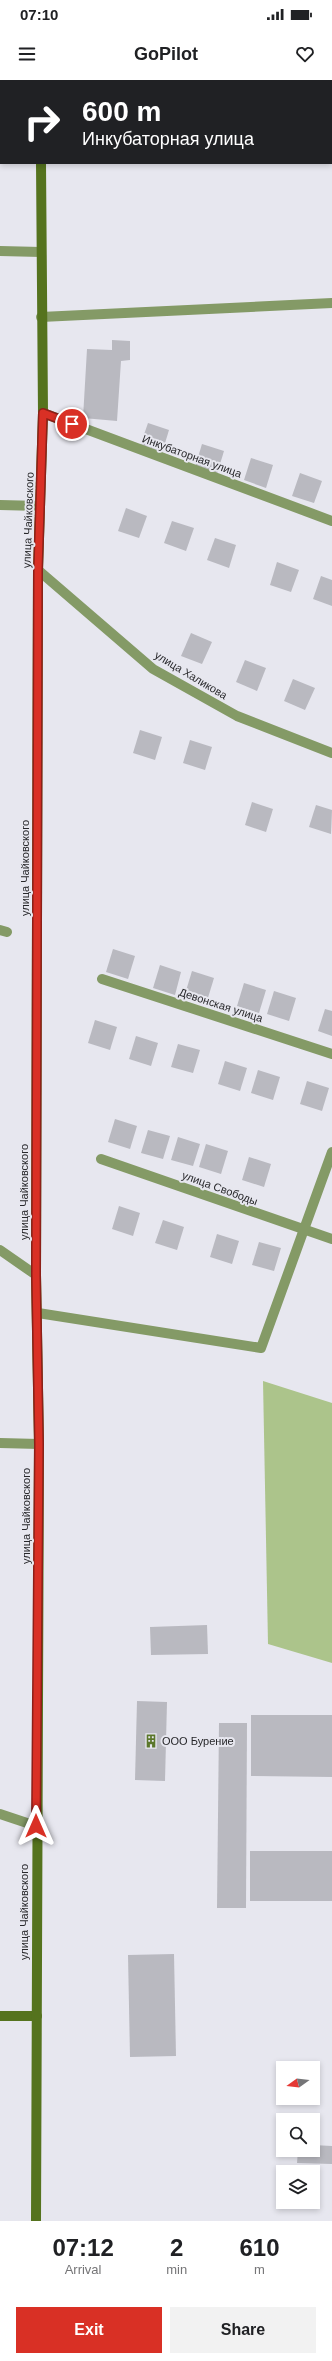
<!DOCTYPE html>
<html lang="en">
<head>
<meta charset="utf-8">
<style>
  body { margin:0; font-family:Arial,sans-serif; background:#f2f2f2; color:#202124; height:100vh; display:flex; flex-direction:column; font-size:15px; white-space:nowrap }
  * { box-sizing:border-box; margin:0 }
  p { font-size:13px; color:#757577 }
  .icon { flex:none; width:22px; height:22px; fill:none; stroke:currentColor; stroke-width:2; stroke-linecap:round; stroke-linejoin:round }
  .map { position:relative; height:2141px; overflow:hidden }
  .side { display:flex; flex-direction:column; background:#fff; flex:1 }
  .side>* { flex:none }
  .top-card { position:absolute; left:0px; top:0px; width:332px; height:84px; box-shadow:0 2px 6px #0003; background:#202124; color:#fff; overflow:hidden }
  .needle { width:26px; rotate:255deg }
  .fabs { position:absolute; left:276px; top:1981px; display:grid; gap:8px }
  .fabs a { display:grid; place-items:center; width:44px; height:44px; border-radius:0px; background:#fff; box-shadow:0 2px 6px #0003; font-size:20px }
  .pin { position:absolute; display:grid; place-items:center; width:34px; height:34px; color:#fff; margin:-17px; border:2px solid #fff; border-radius:50%; box-shadow:0 1px 4px #0007 }
  .me { position:absolute; width:44px; margin:-22px; rotate:0deg; stroke-linejoin:round; filter:drop-shadow(0 0 3px #0008) }
  .turn { display:flex; align-items:center; gap:14px; height:84px; padding:0 16px; font-size:18px }
  .turn .icon { width:52px; height:52px; stroke-width:2.5 }
  .turn b { display:block; font-size:28px; line-height:34px }
  .eta { display:flex; justify-content:space-evenly; align-items:center; height:68px; text-align:center }
  .eta b { font-size:24px; font-weight:800; line-height:28px }
  .button { display:flex; gap:8px; margin-top:auto; padding:8px 16px }
  .button a { flex:1; height:46px; border-radius:0px; background:#d93025; color:#fff; font-size:16px; font-weight:800; line-height:46px; text-align:center }
  .button a+a { background:#f2f2f2; color:#202124 }
  .status { display:flex; justify-content:space-between; align-items:center; height:28px; padding:0 20px; background:#fff; direction:ltr }
  .status svg { height:11px; fill:currentColor }
  header { display:flex; justify-content:space-between; align-items:center; height:52px; padding:0 16px; background:#fff; font-size:18px; font-weight:800 }
  .map>svg:first-child { display:block }
  .green { fill:#acc48b }
  .building { fill:#b9b9c0 }
  .lines { fill:none; stroke-linecap:round; stroke-linejoin:round }
  .street { stroke:#849a66; stroke-width:10 }
  .secondary { stroke:#55731e; stroke-width:10 }
  .route-casing { stroke:#8d1f18; stroke-width:10 }
  .route { stroke:#d93025; stroke-width:7 }
  .labels { text-anchor:middle; dominant-baseline:central; stroke-width:4; stroke-linejoin:round; paint-order:stroke }
  .street-label { font-size:11px; fill:#28282b; stroke:#e7e7ef }
  .poi-label { font-size:11px; fill:#28282b; stroke:#e7e7ef; text-anchor:start }
</style>
</head>
<body>
<div class="status"><b>07:10</b><svg viewBox="0 0 49 12"><path d="M0 12V9h3v3zM5 12V6h3v6zM10 12V3h3v9zM15 12V0h3v12zM26 1h20v11H26zM47 4h2v5h-2z"/></svg></div>
<header><svg class="icon" aria-label="menu" viewBox="0 0 24 24"><path d="M4 6h16M4 12h16M4 18h16"/></svg>GoPilot<svg class="icon" aria-label="heart" viewBox="0 0 24 24"><path d="M12 20l-8-8c-3-5 5-10 8-4 3-6 11-1 8 4z"/></svg></header>
<div class="map">
<svg width="332" height="2141" viewBox="0 0 332 2141">
  <rect width="100%" height="100%" fill="#e7e7ef"/>
  <path class="green" d="M 263,1301 L 332,1323 L 332,1583 L 268,1564 Z"/>
  <g class="building">
    <path d="M 112,260 L 130,261 L 130,280 L 121,281 L 117,341 L 83,338 L 87,269 L 112,270 Z"/>
    <path d="M 148,343 L 169,350 L 162,373 L 140,366 Z"/>
    <path d="M 202,364 L 224,371 L 217,394 L 195,387 Z"/>
    <path d="M 251,378 L 273,385 L 266,408 L 244,400 Z"/>
    <path d="M 300,393 L 322,401 L 314,423 L 292,416 Z"/>
    <path d="M 126,428 L 147,436 L 139,458 L 118,451 Z"/>
    <path d="M 172,441 L 194,448 L 186,471 L 164,463 Z"/>
    <path d="M 215,458 L 236,465 L 229,488 L 207,480 Z"/>
    <path d="M 277,482 L 299,490 L 291,512 L 270,505 Z"/>
    <path d="M 321,496 L 332,500 L 332,526 L 313,519 Z"/>
    <path d="M 191,553 L 212,562 L 202,584 L 181,576 Z"/>
    <path d="M 245,580 L 266,588 L 257,611 L 236,602 Z"/>
    <path d="M 293,599 L 315,608 L 305,630 L 284,621 Z"/>
    <path d="M 140,650 L 162,657 L 155,680 L 133,673 Z"/>
    <path d="M 190,660 L 212,667 L 205,690 L 183,683 Z"/>
    <path d="M 252,722 L 273,729 L 266,752 L 245,745 Z"/>
    <path d="M 316,725 L 332,730 L 331,754 L 309,747 Z"/>
    <path d="M 113,869 L 135,876 L 128,899 L 106,892 Z"/>
    <path d="M 160,885 L 181,892 L 175,915 L 153,908 Z"/>
    <path d="M 192,891 L 214,898 L 207,921 L 185,914 Z"/>
    <path d="M 244,903 L 266,910 L 259,933 L 237,926 Z"/>
    <path d="M 274,911 L 296,918 L 289,941 L 267,934 Z"/>
    <path d="M 325,929 L 332,931 L 332,956 L 318,951 Z"/>
    <path d="M 95,940 L 117,947 L 110,970 L 88,963 Z"/>
    <path d="M 136,956 L 158,963 L 151,986 L 129,979 Z"/>
    <path d="M 178,964 L 200,970 L 193,993 L 171,987 Z"/>
    <path d="M 225,981 L 247,988 L 240,1011 L 218,1004 Z"/>
    <path d="M 258,990 L 280,997 L 273,1020 L 251,1013 Z"/>
    <path d="M 307,1001 L 329,1008 L 322,1031 L 300,1024 Z"/>
    <path d="M 115,1039 L 137,1046 L 130,1069 L 108,1062 Z"/>
    <path d="M 148,1050 L 170,1056 L 163,1079 L 141,1073 Z"/>
    <path d="M 178,1057 L 200,1064 L 193,1086 L 171,1080 Z"/>
    <path d="M 206,1064 L 228,1071 L 221,1094 L 199,1087 Z"/>
    <path d="M 249,1077 L 271,1084 L 264,1107 L 242,1100 Z"/>
    <path d="M 119,1126 L 140,1133 L 133,1156 L 112,1149 Z"/>
    <path d="M 163,1140 L 184,1147 L 177,1170 L 155,1163 Z"/>
    <path d="M 217,1154 L 239,1161 L 232,1184 L 210,1177 Z"/>
    <path d="M 259,1162 L 281,1168 L 274,1191 L 252,1185 Z"/>
    <path d="M 207,1545 L 208,1574 L 151,1575 L 150,1547 Z"/>
    <path d="M 137,1621 L 167,1622 L 165,1701 L 135,1700 Z"/>
    <path d="M 251,1635 L 332,1635 L 332,1697 L 251,1696 Z"/>
    <path d="M 219,1643 L 247,1643 L 246,1828 L 217,1828 Z"/>
    <rect x="250" y="1771" width="82" height="50"/>
    <path d="M 174,1874 L 176,1976 L 130,1977 L 128,1875 Z"/>
    <path d="M 313,2065 L 332,2066 L 332,2084 L 297,2083 L 298,2070 L 313,2070 Z"/>
  </g>
  <g class="lines">
    <g class="street">
      <path d="M 0,171 L 41,172"/>
      <path d="M 41,237 L 332,223"/>
      <path d="M 43,333 L 332,441"/>
      <path d="M 0,425 L 40,426"/>
      <path d="M 38,490 L 153,589 L 237,636 L 332,673"/>
      <path d="M 0,850 L 7,852"/>
      <path d="M 102,899 L 332,974"/>
      <path d="M 101,1079 L 332,1159"/>
      <path d="M 0,1170 L 36,1195"/>
      <path d="M 38,1233 L 261,1268 L 332,1072"/>
      <path d="M 0,1363 L 39,1364"/>
      <path d="M 0,1734 L 36,1746"/>
    </g>
    <g class="secondary">
      <path d="M 41,1 L 41,0"/>
      <path d="M 0,1936 L 37,1936"/>
      <path d="M 36,2141 L 39,1364 L 36,1195 L 38,490 L 43,333 L 41,83"/>
    </g>
  </g>
  <g class="lines">
    <g class="route-casing">
      <path id="route" d="M 36,1746 L 39,1364 L 36,1195 L 38,490 L 43,333 L 72,344"/>
    </g>
    <use href="#route" class="route"/>
  </g>
  <defs>
    <g id="building-bare" transform="scale(1.08)"><path d="M-4-6H4V6H1V3H-1V6H-4ZM-2.5-4.3h1.7v1.8h-1.7ZM.8-4.3h1.7v1.8H.8ZM-2.5-1h1.7V.8h-1.7ZM.8-1h1.7V.8H.8Z" fill="#5b772b" stroke="#e7e7ef" stroke-width="2.5" paint-order="stroke"/></g>
  </defs>
  <g fill-rule="evenodd">
    <use href="#building-bare" x="151" y="1661"/>
  </g>
  <g class="labels">
    <g class="street-label">
      <text transform="translate(192 376) rotate(20)">Инкубаторная улица</text>
      <text transform="translate(28 440) rotate(-88)">улица Чайковского</text>
      <text transform="translate(191 595) rotate(31)">улица Халикова</text>
      <text transform="translate(25 788) rotate(-90)">улица Чайковского</text>
      <text transform="translate(221 925) rotate(18)">Девонская улица</text>
      <text transform="translate(220 1108) rotate(20)">улица Свободы</text>
      <text transform="translate(24 1112) rotate(-90)">улица Чайковского</text>
      <text transform="translate(26 1436) rotate(-90)">улица Чайковского</text>
      <text transform="translate(24 1832) rotate(-90)">улица Чайковского</text>
    </g>
    <g class="poi-label">
      <text x="162" y="1661">ООО Бурение</text>
    </g>
  </g>
</svg>
<div class="fabs">
<a><svg class="needle" viewBox="-14 -14 28 28"><path d="M0-13l5 13h-10z" fill="#e53935"/><path d="M0 13l5-13h-10z" fill="#757577"/></svg></a>
<a><svg class="icon" aria-label="search" viewBox="0 0 24 24"><circle cx="10" cy="10" r="6"/><path d="M15 15l6 6"/></svg></a>
<a><svg class="icon" aria-label="layers" viewBox="0 0 24 24"><path d="M12 4l9 5-9 5-9-5zM3 14l9 5 9-5"/></svg></a>
</div>
<div class="pin" style="left:72px;top:344px;background:#d93025"><svg class="icon" aria-label="arrive" viewBox="0 0 24 24"><path d="M6 21V4h12l-3 4 3 4H6"/></svg></div>
<svg class="me" style="left:36px;top:1746px" viewBox="-20 -20 40 40"><path d="M0-17L14 15 0 8-14 15z" fill="#d93025" stroke="#fff" stroke-width="4"/></svg>
<div class="top-card">
<div class="turn"><svg class="icon" aria-label="right" viewBox="0 0 24 24"><path d="M7 20v-9h11M14 6l5 5-5 5"/></svg><div><b>600 m</b>Инкубаторная улица</div></div>
</div>
</div>
<section class="side">
<div class="eta">
<div><b>07:12</b><p>Arrival</p></div>
<div><b>2</b><p>min</p></div>
<div><b>610</b><p>m</p></div>
</div>
<div class="button"><a>Exit</a><a>Share</a></div>
</section>
</body>
</html>
